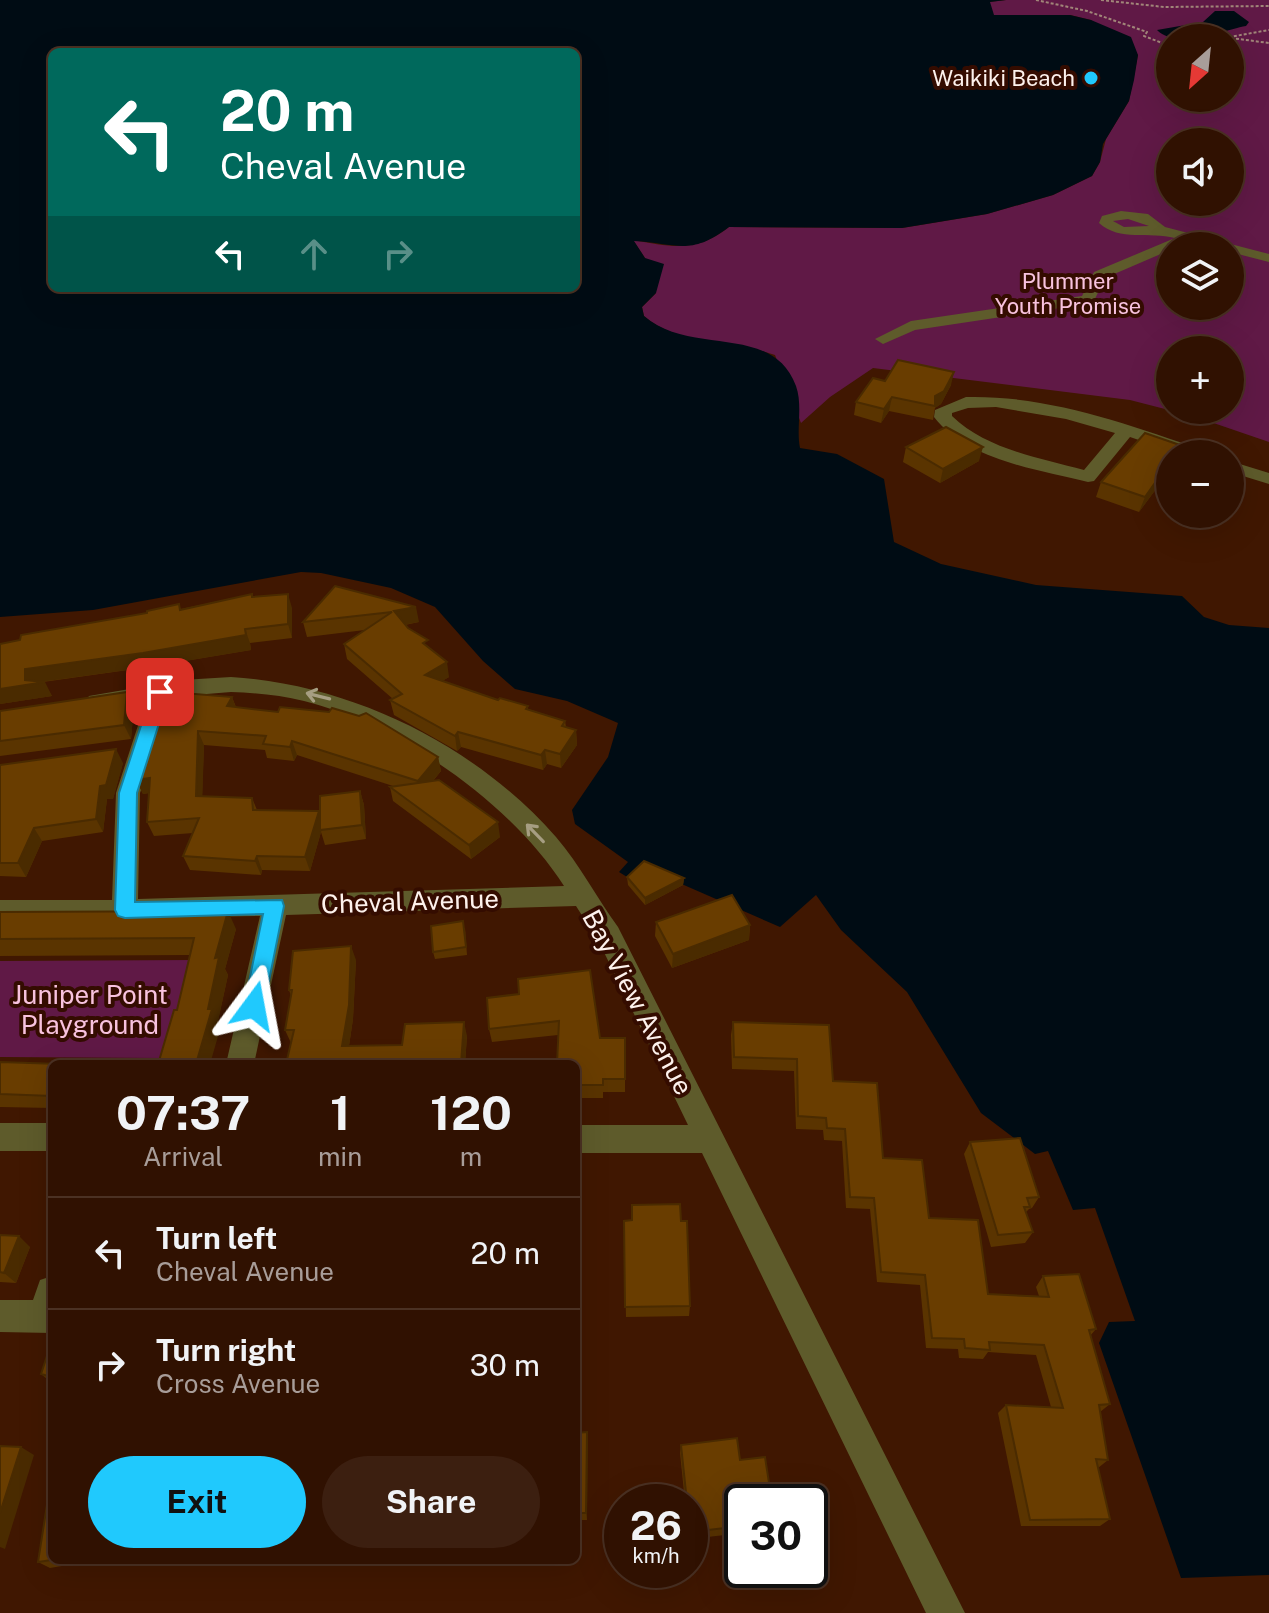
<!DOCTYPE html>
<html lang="en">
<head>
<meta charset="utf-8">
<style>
  body { margin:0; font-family:"Public Sans",sans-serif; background:#3c1f10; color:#f1f3f6; height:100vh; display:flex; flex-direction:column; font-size:30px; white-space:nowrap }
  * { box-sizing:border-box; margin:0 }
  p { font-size:26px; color:#a89d99 }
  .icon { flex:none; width:44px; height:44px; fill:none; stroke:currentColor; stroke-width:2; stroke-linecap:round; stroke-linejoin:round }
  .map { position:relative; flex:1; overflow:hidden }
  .details { position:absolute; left:48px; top:1060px; width:532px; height:504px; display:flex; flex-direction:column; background:#301101; border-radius:12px; box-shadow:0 8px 32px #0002,0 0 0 2px #4b3123 }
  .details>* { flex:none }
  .guide { position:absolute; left:48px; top:48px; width:532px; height:244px; border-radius:12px; box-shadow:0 8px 32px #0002,0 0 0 2px #4b3123; background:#00695c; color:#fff; overflow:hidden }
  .needle { width:52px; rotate:207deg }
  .fabs { position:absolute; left:1156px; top:24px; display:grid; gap:16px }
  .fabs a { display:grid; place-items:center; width:88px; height:88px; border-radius:50%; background:#301101; box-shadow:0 8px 32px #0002,0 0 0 2px #4b3123; font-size:40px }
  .speed { position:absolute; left:604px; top:1484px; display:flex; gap:16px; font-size:40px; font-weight:700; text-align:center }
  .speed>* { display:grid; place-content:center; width:104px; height:104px; border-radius:50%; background:#301101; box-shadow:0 8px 32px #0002,0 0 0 2px #4b3123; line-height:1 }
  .speed small { font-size:20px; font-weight:400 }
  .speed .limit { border:4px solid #111; border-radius:12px; background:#fff; color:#111 }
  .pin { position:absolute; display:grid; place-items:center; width:68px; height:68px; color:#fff; margin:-34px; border-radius:16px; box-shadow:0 4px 12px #0006 }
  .me { position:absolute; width:88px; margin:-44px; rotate:13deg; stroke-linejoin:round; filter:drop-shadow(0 0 6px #0008) }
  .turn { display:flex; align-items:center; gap:28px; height:168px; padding:0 40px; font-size:36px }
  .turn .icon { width:104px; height:104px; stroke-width:2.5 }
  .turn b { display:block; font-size:56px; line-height:68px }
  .lanes { display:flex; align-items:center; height:76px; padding:0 40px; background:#0003; justify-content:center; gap:40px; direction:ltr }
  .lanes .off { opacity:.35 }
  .eta { display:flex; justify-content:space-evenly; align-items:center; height:136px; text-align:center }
  .eta b { font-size:48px; font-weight:700; line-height:56px }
  .button { display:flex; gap:16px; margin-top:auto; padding:16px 40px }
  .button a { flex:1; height:92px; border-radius:48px; background:#20c9fd; color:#111; font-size:32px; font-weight:700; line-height:92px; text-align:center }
  .button a+a { background:#3c1f10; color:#f1f3f6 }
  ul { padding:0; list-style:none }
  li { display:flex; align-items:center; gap:24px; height:112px; padding:0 40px; border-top:2px solid #4b3123 }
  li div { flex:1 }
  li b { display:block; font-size:30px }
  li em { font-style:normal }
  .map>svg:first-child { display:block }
  .green { fill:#601946; fill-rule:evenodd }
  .water { fill:#000c14; fill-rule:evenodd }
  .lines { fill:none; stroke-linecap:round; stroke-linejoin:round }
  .path { stroke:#a18679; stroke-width:2; stroke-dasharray:3 2; stroke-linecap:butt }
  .minor { fill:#5e5b2b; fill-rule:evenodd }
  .wall { fill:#5a3400 }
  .shaded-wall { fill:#4a2b00 }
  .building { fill:#693d00; stroke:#4a2b00; stroke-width:2 }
  .oneway { stroke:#a69e82 }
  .route { fill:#20c9fd; stroke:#1583a4; stroke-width:2 }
  .poi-dot { fill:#20c9fd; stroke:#340c00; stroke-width:3 }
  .labels { text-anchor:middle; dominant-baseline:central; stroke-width:8; stroke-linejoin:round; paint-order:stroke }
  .far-poi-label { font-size:22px; fill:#fdf1ec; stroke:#340c00; text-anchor:end }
  .far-park-label { font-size:22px; fill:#f8c2de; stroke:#340c00 }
  .street-label { font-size:26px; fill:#fdf1ec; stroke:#340c00 }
  .park-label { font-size:26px; fill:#f8c2de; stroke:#340c00 }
</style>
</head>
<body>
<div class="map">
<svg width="1269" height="1613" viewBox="0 0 1269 1613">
  <rect width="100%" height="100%" fill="#401701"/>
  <g class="green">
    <path d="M 1006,0 L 1269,0 L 1269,442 L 1196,417 L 1130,400 L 873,368 L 830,397 L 801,423 L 775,355 C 732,339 679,347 644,316 L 642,307 L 656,293 L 645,258 L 633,240 C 672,247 696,253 729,227 L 902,228 L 987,214 L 1053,195 L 1092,176 L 1100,162 L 1106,139 L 1129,101 L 1138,55 L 1091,20 L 1070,15 L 993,15 L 989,2 ZM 1170,38 L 1230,38 L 1230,98 L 1170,98 ZM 1170,142 L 1230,142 L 1230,202 L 1170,202 ZM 1170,246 L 1230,246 L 1230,306 L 1170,306 ZM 1170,350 L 1230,350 L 1230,410 L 1170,410 Z"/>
    <path d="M 195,960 L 163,1058 L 0,1057 L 0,961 Z"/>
  </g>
  <g class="water">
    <path d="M 0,0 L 1006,0 L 990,2 L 994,15 L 1070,15 L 1091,20 L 1131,37 L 1138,55 L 1134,80 L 1129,101 L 1103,144 L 1100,162 L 1092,176 L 1053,195 L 987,214 L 902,228 L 729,227 C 690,257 676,243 634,241 L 645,258 L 664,264 L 656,293 L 642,307 L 644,316 C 691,357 772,322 796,386 C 803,406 796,429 800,448 L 837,454 L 884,479 L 894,542 L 941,564 L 1036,585 L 1182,596 L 1204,617 L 1229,625 L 1269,628 L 1269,1575 L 1181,1578 L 1099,1343 L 1109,1322 L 1135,1321 L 1095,1208 L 1073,1210 L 1048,1151 L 1035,1154 L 981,1113 L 907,992 L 841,930 L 816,895 L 780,927 L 645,868 L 632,880 L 619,872 L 628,862 L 575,824 L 572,810 L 608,757 L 618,723 L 567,701 L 515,689 L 483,661 L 435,607 L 391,588 L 321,573 L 301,572 L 93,610 L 0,617 ZM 52,52 L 576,52 L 576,288 L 52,288 Z"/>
    <path d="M 1215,11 L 1234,11 L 1249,22 L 1246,26 C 1223,30 1176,50 1157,30 L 1203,22 Z"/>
  </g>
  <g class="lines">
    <g class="path">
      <path d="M 1036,0 L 1087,11 L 1147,32 L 1144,36 L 1170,46"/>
      <path d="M 1101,0 L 1164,7 L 1269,6"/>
      <path d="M 1224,38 L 1269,30"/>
      <path d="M 1231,38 L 1269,43"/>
    </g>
    <g class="minor">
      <path d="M 1121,211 L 1148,214 L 1165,227 L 1269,254 L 1269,262 L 1230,252 L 1230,246 L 1206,246 L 1190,242 L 1170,246 L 1170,250 L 1105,278 L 1093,303 L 915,330 L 883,344 L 875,339 L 911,321 L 1082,296 L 1094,272 L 1175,238 C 1149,231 1120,242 1099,223 L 1102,216 ZM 1128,219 L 1149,226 L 1124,227 L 1113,221 Z"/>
      <path d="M 966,397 C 1048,395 1127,424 1203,450 L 1206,454 L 1180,454 L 1130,437 L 1094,481 L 1088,482 C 1039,470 967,460 934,417 L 935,410 ZM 996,407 L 1066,419 L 1115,433 L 1084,470 C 1039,458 986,449 952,416 L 952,413 L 968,408 Z"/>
      <path d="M 1230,461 L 1269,473 L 1269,484 L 1230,472 Z"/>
      <path d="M 231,677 C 353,685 475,745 556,837 C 580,865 597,898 618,927 L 965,1613 L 926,1613 L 702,1153 L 576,1153 L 576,1125 L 688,1125 L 599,942 L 576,906 L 286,915 L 254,1064 L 226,1064 L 260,916 L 0,920 L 0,900 L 112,900 L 116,793 L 146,701 L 97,709 L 89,706 L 86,701 L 89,696 L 182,680 ZM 231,692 C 256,693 280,695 304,701 C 401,726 510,802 564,886 L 138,899 L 140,793 L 170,697 Z"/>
      <rect x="0" y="1123" width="52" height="28"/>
      <path d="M 52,1276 L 52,1333 L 0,1332 L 0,1300 L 33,1300 L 40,1280 Z"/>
    </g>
  </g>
  <g class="wall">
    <path d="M 885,381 L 951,385 L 941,404 L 935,408 L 933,420 L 889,411 L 881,423 L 854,415 L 856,402 Z"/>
    <path d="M 906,447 L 979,461 L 940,483 L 903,462 Z"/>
    <path d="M 1170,454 L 1170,489 L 1159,485 L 1139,512 L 1096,497 L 1101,482 Z"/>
    <path d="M 335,586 L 419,622 L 405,625 L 429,648 L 449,677 L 442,681 L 498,700 L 528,706 L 528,709 L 565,721 L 566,727 L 576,730 L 577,745 L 561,768 L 547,764 L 543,770 L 461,747 L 457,751 L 394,715 L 390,700 L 393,699 L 347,659 L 344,644 L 365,630 L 307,637 L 303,622 Z"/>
    <path d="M 252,594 L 253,597 L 292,608 L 292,638 L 250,643 L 251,650 L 149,667 L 43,682 L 52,696 L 0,704 L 0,644 L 181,609 Z"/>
    <path d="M 127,692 L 134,706 L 131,739 L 0,756 L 0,711 Z"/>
    <path d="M 232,697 L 236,707 L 438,757 L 441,771 L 433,781 L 500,837 L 471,859 L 393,801 L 390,787 L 393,786 L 297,755 L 294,761 L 267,758 L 265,750 L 204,745 L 202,796 L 252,798 L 257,810 L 320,815 L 360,791 L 364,805 L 366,839 L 325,845 L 321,832 L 310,871 L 262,870 L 261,875 L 190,870 L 183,856 L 193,833 L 154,836 L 147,822 L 149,793 L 143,794 L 136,780 Z"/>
    <path d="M 123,763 L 113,799 L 107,799 L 103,832 L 42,841 L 26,877 L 0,876 L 0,765 Z"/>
    <path d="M 627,877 L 684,878 L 683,885 L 645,905 L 628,885 Z"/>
    <path d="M 0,912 L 236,929 L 225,969 L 228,975 L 218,1021 L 221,1026 L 159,1061 L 177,1010 L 190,955 L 0,956 Z"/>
    <path d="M 656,922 L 750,925 L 749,940 L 672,968 L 655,936 Z"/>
    <path d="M 465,928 L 467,955 L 435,959 L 433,952 Z"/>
    <path d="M 356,960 L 353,1019 L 349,1046 L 402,1045 L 467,1036 L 465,1064 L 286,1064 L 291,1043 L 285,1030 L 291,996 L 289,990 Z"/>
    <path d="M 519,994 L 600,1038 L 625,1038 L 625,1092 L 603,1092 L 603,1098 L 576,1098 L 576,1064 L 558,1035 L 492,1042 L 489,1029 Z"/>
    <path d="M 733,1022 L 829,1025 L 833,1081 L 883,1158 L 988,1294 L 1039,1296 L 1036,1287 L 1043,1276 L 1096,1329 L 1090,1336 L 1110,1404 L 1100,1412 L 1108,1460 L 1098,1468 L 1110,1519 L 1100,1526 L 1021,1526 L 998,1413 L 1006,1405 L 1051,1407 L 1036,1355 L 988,1352 L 983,1359 L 959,1358 L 958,1349 L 926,1348 L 920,1285 L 877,1282 L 870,1209 L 846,1208 L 842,1141 L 824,1140 L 823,1130 L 796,1129 L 794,1071 L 732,1069 L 731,1035 Z"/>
    <path d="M 0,1062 L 52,1064 L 52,1108 L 0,1107 Z"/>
    <path d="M 970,1142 L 1039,1197 L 1032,1208 L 1029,1209 L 1026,1212 L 1033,1232 L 1025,1243 L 991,1247 L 964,1154 Z"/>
    <path d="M 624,1221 L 681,1221 L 690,1306 L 689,1316 L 626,1317 Z"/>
    <path d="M 0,1235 L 30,1247 L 16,1283 L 0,1282 Z"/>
    <path d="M 52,1347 L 52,1383 L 41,1374 Z"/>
    <path d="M 587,1432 L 587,1520 L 578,1520 L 578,1545 L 576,1545 L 576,1433 Z"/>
    <path d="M 681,1445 L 742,1502 L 742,1533 L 690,1539 L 690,1502 L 685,1502 L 680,1453 Z"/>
    <path d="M 52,1560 L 97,1560 L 50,1568 L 38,1562 Z"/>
  </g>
  <g class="shaded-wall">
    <path d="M 954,372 L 951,385 L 941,404 L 935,408 L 935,396 Z"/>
    <path d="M 892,397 L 889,411 L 881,423 L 884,409 Z"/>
    <path d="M 983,447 L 979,461 L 940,483 L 943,469 Z"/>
    <path d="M 1164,470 L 1159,485 L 1139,512 L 1145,497 Z"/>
    <path d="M 288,594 L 292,608 L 292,638 L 288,624 Z"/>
    <path d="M 416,607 L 419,622 L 397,626 L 394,611 Z"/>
    <path d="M 245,629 L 250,643 L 251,650 L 149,667 L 33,683 L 45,682 L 52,696 L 0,704 L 0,689 L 25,680 L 25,669 Z"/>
    <path d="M 447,662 L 449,677 L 427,690 L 425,675 Z"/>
    <path d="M 127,692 L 134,706 L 131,739 L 124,725 Z"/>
    <path d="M 232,697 L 237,711 L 227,706 Z"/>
    <path d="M 576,730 L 577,745 L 561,768 L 560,754 Z"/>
    <path d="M 198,731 L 204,745 L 202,810 L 196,796 Z"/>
    <path d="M 458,732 L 461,747 L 457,751 L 455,736 Z"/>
    <path d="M 292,741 L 297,755 L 294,761 L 290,747 Z"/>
    <path d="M 116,749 L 123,763 L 113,799 L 107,799 L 103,832 L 96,819 L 100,786 Z"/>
    <path d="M 545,750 L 547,764 L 543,770 L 541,755 Z"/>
    <path d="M 438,757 L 441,771 L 421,795 L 418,781 Z"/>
    <path d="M 150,778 L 156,792 L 143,794 L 136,780 Z"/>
    <path d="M 360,791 L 364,805 L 366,839 L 362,825 Z"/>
    <path d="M 319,811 L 323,825 L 310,871 L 305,857 Z"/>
    <path d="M 498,822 L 500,837 L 471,859 L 469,845 Z"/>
    <path d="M 34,828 L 42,841 L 26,877 L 18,863 Z"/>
    <path d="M 257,856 L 262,870 L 261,875 L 255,861 Z"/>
    <path d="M 684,878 L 683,885 L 645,905 L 645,898 Z"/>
    <path d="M 228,911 L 236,929 L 225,969 L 228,975 L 218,1021 L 221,1026 L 210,1064 L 196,1064 L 215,958 Z"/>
    <path d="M 750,925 L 749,940 L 672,968 L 673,954 Z"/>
    <path d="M 351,946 L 356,960 L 353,1019 L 347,1059 L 342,1046 Z"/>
    <path d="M 464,1022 L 467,1036 L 465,1064 L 461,1064 Z"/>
    <path d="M 19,1236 L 30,1247 L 16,1283 L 4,1273 Z"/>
    <path d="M 587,1432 L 588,1441 L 587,1520 L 586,1513 Z"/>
    <path d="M 21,1447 L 34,1455 L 5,1549 L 0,1547 L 0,1513 Z"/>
  </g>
  <g class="building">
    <path d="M 898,360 L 954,372 L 944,391 L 935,396 L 935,406 L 892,397 L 884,409 L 856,402 L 873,378 L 885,381 Z"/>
    <path d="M 946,427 L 983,447 L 943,469 L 906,447 Z"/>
    <path d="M 1145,433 L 1206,454 L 1170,454 L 1170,472 L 1164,470 L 1145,497 L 1101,482 Z"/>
    <path d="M 1230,458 L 1235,460 L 1230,467 Z"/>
    <path d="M 335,586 L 416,607 L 394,611 L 408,628 L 428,640 L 423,643 L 447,662 L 425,675 L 498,700 L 500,698 L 528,706 L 526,709 L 565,721 L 562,726 L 576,730 L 560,754 L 545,750 L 541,755 L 458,732 L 455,736 L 390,700 L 402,694 L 344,644 L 392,612 L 303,622 Z"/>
    <path d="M 252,594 L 252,597 L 288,594 L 288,624 L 245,629 L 246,635 L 143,653 L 25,669 L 25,680 L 45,682 L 0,689 L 0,644 L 20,640 L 21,635 L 147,613 L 147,611 L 179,604 L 180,610 Z"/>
    <path d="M 127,692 L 124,725 L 0,741 L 0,711 Z"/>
    <path d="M 171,692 L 232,697 L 227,706 L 278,712 L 280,707 L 329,712 L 332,708 L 359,716 L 366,713 L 438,757 L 418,781 L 292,741 L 290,747 L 263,744 L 266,736 L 198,731 L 196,796 L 252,798 L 253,810 L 319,811 L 305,857 L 257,856 L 255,861 L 183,856 L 199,818 L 147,822 L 150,778 L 136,780 L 152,730 Z"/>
    <path d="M 116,749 L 106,785 L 100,786 L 96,819 L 34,828 L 18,863 L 0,863 L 0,765 Z"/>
    <path d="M 439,780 L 498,822 L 469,845 L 390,787 Z"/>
    <path d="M 360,791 L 362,825 L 320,830 L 320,796 Z"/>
    <path d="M 644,861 L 684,878 L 645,898 L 627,877 Z"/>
    <path d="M 732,895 L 750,925 L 673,954 L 656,922 Z"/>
    <path d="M 228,911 L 215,958 L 219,957 L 208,1009 L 212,1009 L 196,1064 L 136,1064 L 137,1060 L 159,1061 L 174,1010 L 177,1010 L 194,938 L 0,939 L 0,912 Z"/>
    <path d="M 463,921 L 466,947 L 433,952 L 431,926 Z"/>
    <path d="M 351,946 L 349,1005 L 342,1046 L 402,1045 L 405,1024 L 464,1022 L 461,1064 L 286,1064 L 294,1030 L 285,1030 L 292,990 L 289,990 L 293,951 Z"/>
    <path d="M 590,970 L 600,1038 L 625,1038 L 625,1079 L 603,1079 L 603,1085 L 576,1085 L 576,1064 L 557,1064 L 559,1021 L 489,1029 L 487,998 L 519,994 L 518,979 Z"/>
    <path d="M 733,1022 L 829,1025 L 833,1081 L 877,1083 L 883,1158 L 922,1160 L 929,1218 L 978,1220 L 988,1294 L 1049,1297 L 1043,1276 L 1079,1274 L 1096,1329 L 1089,1330 L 1110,1404 L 1099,1405 L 1108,1460 L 1096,1459 L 1110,1519 L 1030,1520 L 1006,1405 L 1063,1408 L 1044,1345 L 989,1342 L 990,1350 L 965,1348 L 964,1339 L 932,1338 L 925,1275 L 881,1272 L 874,1198 L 850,1197 L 845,1129 L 827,1128 L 826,1118 L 798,1116 L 797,1059 L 734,1057 Z"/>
    <path d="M 0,1062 L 60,1064 L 52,1064 L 52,1096 L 0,1094 Z"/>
    <path d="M 1020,1138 L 1039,1197 L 1027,1198 L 1030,1207 L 1024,1207 L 1033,1232 L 998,1235 L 970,1142 Z"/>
    <path d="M 680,1204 L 681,1221 L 687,1221 L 690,1306 L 625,1307 L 624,1221 L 632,1220 L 632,1205 Z"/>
    <path d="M 0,1235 L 19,1236 L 4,1273 L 0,1272 Z"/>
    <path d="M 50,1347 L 52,1347 L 52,1377 L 41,1374 Z"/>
    <path d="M 587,1432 L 586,1513 L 577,1513 L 576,1539 L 576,1433 Z"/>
    <path d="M 737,1438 L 740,1460 L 765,1457 L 772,1502 L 742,1502 L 742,1526 L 691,1532 L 690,1502 L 687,1502 L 681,1445 Z"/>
    <path d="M 0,1446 L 21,1447 L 0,1513 Z"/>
    <path d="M 52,1473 L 52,1560 L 38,1562 Z"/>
  </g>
  <defs><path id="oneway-shaft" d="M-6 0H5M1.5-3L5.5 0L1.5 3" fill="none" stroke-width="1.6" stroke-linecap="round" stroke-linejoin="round" transform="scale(2)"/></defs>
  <g class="oneway">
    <use href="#oneway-shaft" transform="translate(318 696) rotate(-166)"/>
    <use href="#oneway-shaft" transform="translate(535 833) rotate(-134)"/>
  </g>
  <path class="route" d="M 160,686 L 169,692 L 137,793 L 135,902 L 282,900 L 284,906 L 264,1006 L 261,1012 L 254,1015 L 247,1012 L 244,1006 L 263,914 L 125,918 L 118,916 L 115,910 L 119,793 L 152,692 Z"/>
  <circle class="poi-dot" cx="1091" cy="78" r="8"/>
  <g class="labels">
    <g class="far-poi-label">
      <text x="1075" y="78">Waikiki Beach</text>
    </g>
    <g class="far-park-label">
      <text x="1068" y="281">Plummer<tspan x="1068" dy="25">Youth Promise</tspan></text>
    </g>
    <g class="street-label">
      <text transform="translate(410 901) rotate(-2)">Cheval Avenue</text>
      <text transform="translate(638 1002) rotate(62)">Bay View Avenue</text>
    </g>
    <g class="park-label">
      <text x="90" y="994">Juniper Point<tspan x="90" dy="30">Playground</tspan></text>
    </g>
  </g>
</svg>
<div class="fabs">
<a><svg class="needle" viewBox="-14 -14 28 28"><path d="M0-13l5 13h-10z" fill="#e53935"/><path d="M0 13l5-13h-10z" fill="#a89d99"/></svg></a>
<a><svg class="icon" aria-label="sound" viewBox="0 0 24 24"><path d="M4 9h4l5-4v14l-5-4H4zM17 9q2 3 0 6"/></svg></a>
<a><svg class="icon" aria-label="layers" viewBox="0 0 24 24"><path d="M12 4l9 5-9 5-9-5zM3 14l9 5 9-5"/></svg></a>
<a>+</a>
<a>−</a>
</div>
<div class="speed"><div>26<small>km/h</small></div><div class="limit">30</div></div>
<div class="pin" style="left:160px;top:692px;background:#d93025"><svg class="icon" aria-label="arrive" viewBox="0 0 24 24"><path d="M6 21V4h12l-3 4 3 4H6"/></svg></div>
<svg class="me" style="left:254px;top:1006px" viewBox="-20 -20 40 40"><path d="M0-17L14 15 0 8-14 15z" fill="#20c9fd" stroke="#fff" stroke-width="4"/></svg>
<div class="guide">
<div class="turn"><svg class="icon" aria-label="left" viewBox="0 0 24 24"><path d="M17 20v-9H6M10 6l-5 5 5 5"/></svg><div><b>20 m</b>Cheval Avenue</div></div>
<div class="lanes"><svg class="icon" aria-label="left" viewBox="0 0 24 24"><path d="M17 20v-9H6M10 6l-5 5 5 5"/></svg><svg class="icon off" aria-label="ahead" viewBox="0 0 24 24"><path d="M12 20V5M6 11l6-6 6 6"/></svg><svg class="icon off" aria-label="right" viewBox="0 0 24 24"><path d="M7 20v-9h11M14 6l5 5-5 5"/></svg></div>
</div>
<section class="details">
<div class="eta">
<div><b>07:37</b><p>Arrival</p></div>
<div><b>1</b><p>min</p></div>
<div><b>120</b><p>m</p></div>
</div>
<ul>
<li><svg class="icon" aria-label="left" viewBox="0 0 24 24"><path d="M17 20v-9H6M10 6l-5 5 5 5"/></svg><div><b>Turn left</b><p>Cheval Avenue</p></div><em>20 m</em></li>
<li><svg class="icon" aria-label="right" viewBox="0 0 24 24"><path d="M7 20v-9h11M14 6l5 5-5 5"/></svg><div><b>Turn right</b><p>Cross Avenue</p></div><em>30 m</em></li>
</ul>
<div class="button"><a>Exit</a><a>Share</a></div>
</section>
</div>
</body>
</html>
